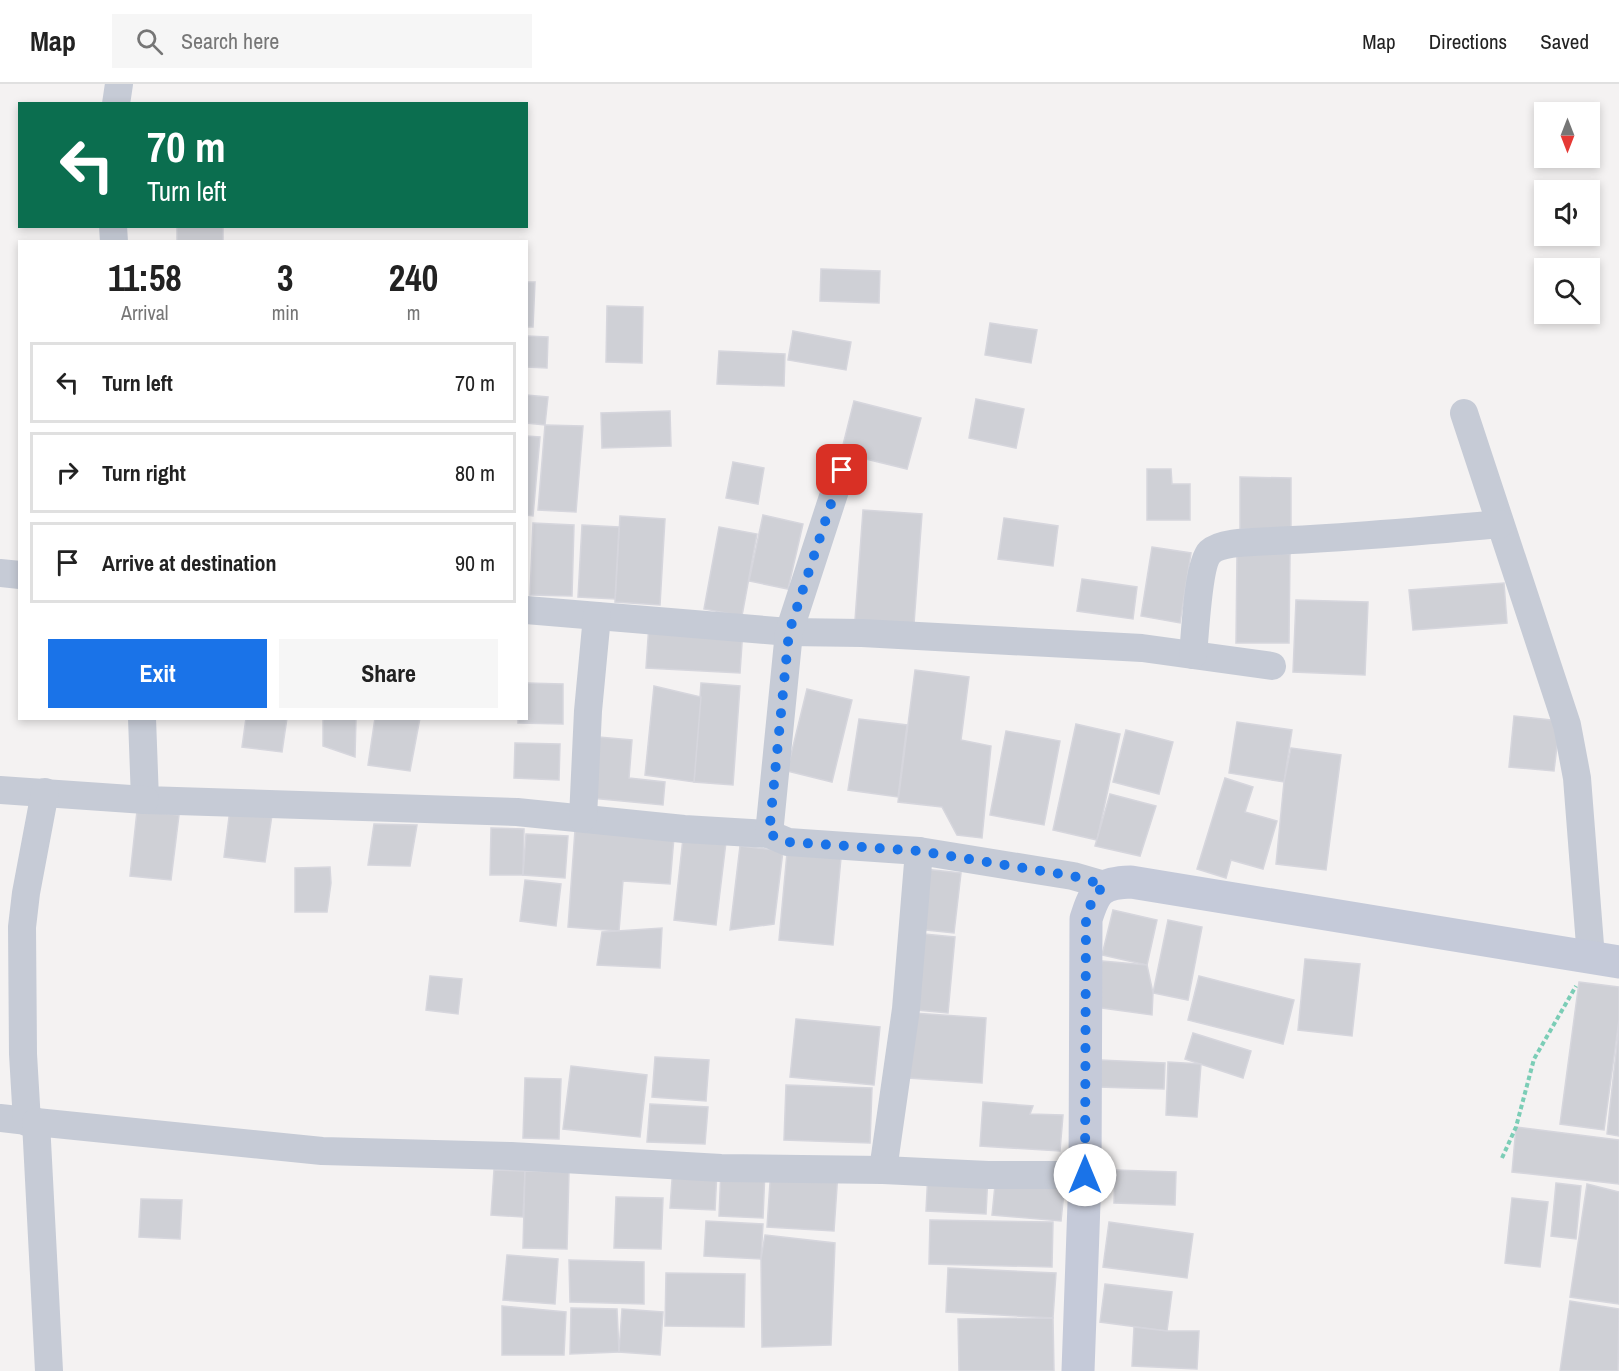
<!DOCTYPE html>
<html lang="en">
<head>
<meta charset="utf-8">
<style>
  body { margin:0; font-family:"Archivo Narrow",sans-serif; background:#f6f6f6; color:#222; height:100vh; display:flex; flex-direction:column; font-size:22px; white-space:nowrap }
  * { box-sizing:border-box; margin:0 }
  p { font-size:20px; color:#767676 }
  .icon { flex:none; width:33px; height:33px; fill:none; stroke:currentColor; stroke-width:2; stroke-linecap:round; stroke-linejoin:round }
  .map { position:relative; flex:1; overflow:hidden }
  .side { position:absolute; left:18px; top:156px; width:510px; height:480px; display:flex; flex-direction:column; background:#fff; border-radius:0px; box-shadow:0 3px 9px #0003 }
  .side>* { flex:none }
  .top-card { position:absolute; left:18px; top:18px; width:510px; height:126px; border-radius:0px; box-shadow:0 3px 9px #0003; background:#0b6e4f; color:#fff; overflow:hidden }
  .needle { width:39px; rotate:180deg }
  .controls { position:absolute; left:1534px; top:18px; display:grid; gap:12px }
  .controls a { display:grid; place-items:center; width:66px; height:66px; border-radius:0px; background:#fff; box-shadow:0 3px 9px #0003; font-size:30px }
  .pin { position:absolute; display:grid; place-items:center; width:51px; height:51px; color:#fff; margin:-26px; border-radius:12px; box-shadow:0 3px 9px #0006 }
  .me { position:absolute; width:66px; margin:-33px; rotate:0deg; stroke-linejoin:round; filter:drop-shadow(0 0 4px #0008) }
  .turn { display:flex; align-items:center; gap:21px; height:126px; padding:0 30px; font-size:27px }
  .turn .icon { width:78px; height:78px; stroke-width:2.5 }
  .turn b { display:block; font-size:42px; line-height:51px }
  .eta { display:flex; justify-content:space-evenly; align-items:center; height:102px; text-align:center }
  .eta b { font-size:36px; font-weight:800; line-height:42px }
  .primary-button { display:flex; gap:12px; margin-top:auto; padding:12px 30px }
  .primary-button a { flex:1; height:69px; border-radius:0px; background:#1a73e8; color:#fff; font-size:24px; font-weight:800; line-height:69px; text-align:center }
  .primary-button a+a { background:#f6f6f6; color:#222 }
  ul { padding:0; list-style:none }
  li { display:flex; align-items:center; gap:18px; height:81px; margin:0 12px 9px; padding:0 18px; border:3px solid #e0e0e0; border-radius:0px }
  li div { flex:1 }
  li b { display:block; font-size:22px }
  li em { font-style:normal }
  header { display:flex; align-items:center; gap:36px; box-sizing:border-box; height:84px; padding:0 30px; background:#fff; border-bottom:2px solid #e0e0e0 }
  header strong { font-size:28px }
  nav { display:flex; gap:33px; margin-inline-start:auto; font-size:21px }
  .search { width:420px; height:54px; background:#f6f6f6; display:flex; align-items:center; gap:15px; box-sizing:border-box; padding:0 21px; border-radius:0px; color:#767676; font-size:22px }
  .map>svg:first-child { display:block }
  .building { fill:#cfd0d6; stroke:#d6d6dd; stroke-width:1.5 }
  .lines { fill:none; stroke-linecap:round; stroke-linejoin:round }
  .path { stroke:#7bcdb6; stroke-width:4; stroke-dasharray:4.5 3; stroke-linecap:butt }
  .street { stroke:#c6cbd6; stroke-width:28 }
  .secondary { stroke:#c5cad9; stroke-width:33 }
  .route { stroke:#1a73e8; stroke-width:10; stroke-dasharray:0 18 }
</style>
</head>
<body>
<header>
<strong>Map</strong>
<div class="search"><svg class="icon" aria-label="search" viewBox="0 0 24 24"><circle cx="10" cy="10" r="6"/><path d="M15 15l6 6"/></svg>Search here</div>
<nav><a>Map</a><a>Directions</a><a>Saved</a></nav>
</header>
<div class="map">
<svg width="1619" height="1287" viewBox="0 0 1619 1287">
  <rect width="100%" height="100%" fill="#f4f2f2"/>
  <g class="building">
    <rect x="177" y="142" width="46" height="16"/>
    <path d="M 821,185 L 880,187 L 879,219 L 820,217 Z"/>
    <path d="M 526,198 L 535,198 L 533,243 L 526,243 Z"/>
    <path d="M 607,222 L 643,223 L 642,279 L 606,278 Z"/>
    <path d="M 990,239 L 1037,246 L 1031,279 L 985,271 Z"/>
    <path d="M 793,247 L 851,258 L 846,286 L 788,276 Z"/>
    <path d="M 526,252 L 548,253 L 547,284 L 526,283 Z"/>
    <path d="M 719,267 L 785,270 L 784,302 L 717,300 Z"/>
    <path d="M 526,311 L 548,313 L 545,341 L 526,339 Z"/>
    <path d="M 976,315 L 1024,325 L 1016,364 L 969,354 Z"/>
    <path d="M 854,317 L 921,334 L 907,385 L 841,369 Z"/>
    <path d="M 670,327 L 671,362 L 602,364 L 601,329 Z"/>
    <path d="M 545,341 L 583,342 L 576,428 L 538,426 Z"/>
    <path d="M 526,352 L 540,353 L 533,432 L 526,431 Z"/>
    <path d="M 733,378 L 764,384 L 758,420 L 726,414 Z"/>
    <path d="M 1147,385 L 1171,385 L 1172,400 L 1190,400 L 1190,436 L 1147,436 Z"/>
    <path d="M 1240,393 L 1291,394 L 1291,446 L 1240,445 Z"/>
    <path d="M 863,426 L 922,430 L 914,540 L 855,536 Z"/>
    <path d="M 763,431 L 803,440 L 788,505 L 749,497 Z"/>
    <path d="M 620,432 L 665,435 L 660,521 L 615,518 Z"/>
    <path d="M 1004,434 L 1058,442 L 1053,482 L 998,475 Z"/>
    <path d="M 533,439 L 574,441 L 572,512 L 530,511 Z"/>
    <path d="M 582,441 L 619,443 L 615,515 L 578,513 Z"/>
    <path d="M 719,443 L 757,450 L 742,532 L 704,525 Z"/>
    <path d="M 1152,463 L 1191,469 L 1180,539 L 1141,532 Z"/>
    <path d="M 1237,469 L 1290,470 L 1289,559 L 1236,559 Z"/>
    <path d="M 1082,495 L 1137,503 L 1133,535 L 1077,527 Z"/>
    <path d="M 1504,499 L 1507,539 L 1413,546 L 1409,506 Z"/>
    <path d="M 1296,516 L 1368,518 L 1365,591 L 1293,588 Z"/>
    <path d="M 649,540 L 743,545 L 740,589 L 646,584 Z"/>
    <path d="M 915,586 L 969,593 L 961,656 L 991,662 L 982,754 L 957,751 L 942,723 L 898,718 Z"/>
    <path d="M 526,599 L 563,600 L 563,640 L 518,639 L 518,634 L 526,634 Z"/>
    <path d="M 701,599 L 740,602 L 733,701 L 694,698 Z"/>
    <path d="M 654,602 L 701,613 L 694,698 L 645,691 Z"/>
    <path d="M 807,605 L 852,616 L 832,698 L 787,687 Z"/>
    <path d="M 1514,632 L 1560,637 L 1554,687 L 1509,683 Z"/>
    <path d="M 246,634 L 287,634 L 282,668 L 242,663 Z"/>
    <path d="M 323,634 L 356,634 L 355,673 L 323,662 Z"/>
    <path d="M 375,634 L 420,634 L 410,687 L 368,681 Z"/>
    <path d="M 859,635 L 907,641 L 898,713 L 848,706 Z"/>
    <path d="M 1237,638 L 1292,646 L 1284,698 L 1229,689 Z"/>
    <path d="M 1076,640 L 1120,650 L 1097,756 L 1053,746 Z"/>
    <path d="M 1126,646 L 1173,658 L 1159,710 L 1113,698 Z"/>
    <path d="M 1006,647 L 1060,657 L 1044,741 L 990,731 Z"/>
    <path d="M 587,652 L 632,656 L 629,694 L 665,698 L 663,721 L 591,714 Z"/>
    <path d="M 515,659 L 560,660 L 559,696 L 514,694 Z"/>
    <path d="M 1291,664 L 1341,671 L 1326,786 L 1276,780 L 1284,698 Z"/>
    <path d="M 1225,694 L 1253,703 L 1245,728 L 1277,737 L 1263,785 L 1231,776 L 1226,794 L 1197,785 Z"/>
    <path d="M 1110,710 L 1156,722 L 1140,772 L 1095,762 Z"/>
    <path d="M 230,725 L 272,731 L 265,778 L 224,773 Z"/>
    <path d="M 137,727 L 179,731 L 171,796 L 130,792 Z"/>
    <path d="M 374,740 L 417,741 L 410,782 L 368,781 Z"/>
    <path d="M 491,744 L 524,745 L 523,791 L 490,791 Z"/>
    <path d="M 684,745 L 727,750 L 716,841 L 674,836 Z"/>
    <path d="M 575,746 L 674,753 L 670,800 L 623,797 L 619,847 L 568,843 Z"/>
    <path d="M 526,750 L 568,752 L 565,794 L 523,791 Z"/>
    <path d="M 788,758 L 842,763 L 833,861 L 779,856 Z"/>
    <path d="M 740,762 L 783,767 L 774,840 L 730,846 Z"/>
    <path d="M 330,783 L 331,799 L 327,828 L 295,828 L 295,784 Z"/>
    <path d="M 924,785 L 961,789 L 954,849 L 917,845 Z"/>
    <path d="M 525,796 L 561,800 L 556,842 L 520,837 Z"/>
    <path d="M 1113,826 L 1157,836 L 1147,881 L 1102,871 Z"/>
    <path d="M 1168,836 L 1202,843 L 1188,916 L 1153,909 Z"/>
    <path d="M 662,844 L 660,884 L 597,881 L 602,848 Z"/>
    <path d="M 913,849 L 955,853 L 948,929 L 906,925 Z"/>
    <path d="M 1305,875 L 1360,880 L 1352,952 L 1298,946 Z"/>
    <path d="M 1102,877 L 1147,881 L 1153,909 L 1152,931 L 1095,923 Z"/>
    <path d="M 430,892 L 462,895 L 458,930 L 426,926 Z"/>
    <path d="M 1199,892 L 1294,916 L 1283,960 L 1188,936 Z"/>
    <path d="M 1579,898 L 1619,903 L 1619,936 L 1604,1046 L 1560,1040 Z"/>
    <path d="M 913,929 L 986,934 L 982,999 L 908,994 Z"/>
    <path d="M 796,935 L 880,943 L 874,1001 L 790,993 Z"/>
    <path d="M 1619,942 L 1619,1052 L 1607,1050 Z"/>
    <path d="M 1193,949 L 1251,967 L 1243,994 L 1185,975 Z"/>
    <path d="M 655,973 L 709,976 L 706,1017 L 652,1013 Z"/>
    <path d="M 1100,976 L 1165,979 L 1164,1005 L 1098,1003 Z"/>
    <path d="M 1168,978 L 1201,980 L 1197,1033 L 1166,1031 Z"/>
    <path d="M 571,982 L 647,991 L 640,1053 L 563,1045 Z"/>
    <path d="M 525,994 L 561,995 L 559,1055 L 523,1054 Z"/>
    <path d="M 786,1001 L 872,1004 L 870,1059 L 784,1056 Z"/>
    <path d="M 983,1018 L 1033,1022 L 1030,1030 L 1063,1031 L 1060,1067 L 980,1062 Z"/>
    <path d="M 650,1020 L 708,1023 L 705,1060 L 647,1058 Z"/>
    <path d="M 1516,1043 L 1619,1056 L 1619,1100 L 1512,1088 Z"/>
    <path d="M 673,1081 L 717,1087 L 715,1126 L 670,1124 Z"/>
    <path d="M 721,1084 L 765,1086 L 763,1134 L 719,1132 Z"/>
    <path d="M 771,1084 L 838,1088 L 834,1147 L 767,1143 Z"/>
    <path d="M 494,1086 L 525,1087 L 523,1133 L 491,1131 Z"/>
    <path d="M 1115,1086 L 1176,1088 L 1175,1121 L 1114,1119 Z"/>
    <path d="M 525,1087 L 569,1088 L 567,1165 L 523,1164 Z"/>
    <path d="M 928,1088 L 988,1091 L 986,1130 L 926,1127 Z"/>
    <path d="M 996,1091 L 1065,1098 L 1061,1137 L 992,1131 Z"/>
    <path d="M 1556,1099 L 1581,1102 L 1576,1155 L 1551,1152 Z"/>
    <path d="M 1587,1100 L 1619,1108 L 1619,1220 L 1570,1213 Z"/>
    <path d="M 616,1113 L 663,1114 L 661,1165 L 614,1164 Z"/>
    <path d="M 1512,1114 L 1548,1118 L 1540,1183 L 1505,1179 Z"/>
    <path d="M 141,1115 L 182,1116 L 180,1155 L 139,1153 Z"/>
    <path d="M 930,1136 L 1053,1138 L 1052,1183 L 929,1180 Z"/>
    <path d="M 706,1137 L 763,1140 L 761,1175 L 704,1172 Z"/>
    <path d="M 1109,1138 L 1193,1150 L 1187,1194 L 1103,1183 Z"/>
    <path d="M 765,1151 L 835,1159 L 831,1261 L 762,1263 L 761,1175 Z"/>
    <path d="M 507,1171 L 558,1175 L 555,1220 L 503,1216 Z"/>
    <path d="M 569,1176 L 644,1178 L 644,1220 L 570,1218 Z"/>
    <path d="M 948,1184 L 1056,1189 L 1053,1234 L 946,1228 Z"/>
    <path d="M 666,1189 L 745,1190 L 744,1243 L 665,1242 Z"/>
    <path d="M 1105,1200 L 1172,1208 L 1167,1247 L 1100,1238 Z"/>
    <path d="M 1570,1217 L 1619,1225 L 1618,1287 L 1560,1287 Z"/>
    <path d="M 502,1222 L 566,1228 L 564,1271 L 502,1271 Z"/>
    <path d="M 571,1224 L 617,1225 L 619,1268 L 570,1270 Z"/>
    <path d="M 622,1225 L 663,1228 L 660,1271 L 619,1268 Z"/>
    <path d="M 1053,1234 L 1054,1287 L 959,1287 L 958,1235 Z"/>
    <path d="M 1134,1243 L 1167,1247 L 1199,1247 L 1197,1285 L 1132,1282 Z"/>
  </g>
  <g class="lines">
    <path class="path" d="M 1502,1074 L 1516,1043 L 1534,975 L 1576,902"/>
    <g class="street">
      <path d="M 116,20 L 119,0"/>
      <path d="M 113,142 L 114,158"/>
      <path d="M 1464,329 L 1567,641 L 1577,694 L 1591,874"/>
      <path d="M 0,489 L 20,491"/>
      <path d="M 526,526 L 789,548 L 862,549 L 1142,564 L 1272,582"/>
      <path d="M 1193,571 C 1195,552 1198,480 1210,468 C 1221,457 1257,458 1272,457 C 1348,454 1424,447 1500,440"/>
      <path d="M 142,634 L 145,716 L 517,728 L 684,745 L 769,750 L 788,758 L 919,767 L 1073,792 L 1104,801"/>
      <path d="M 0,706 L 145,716"/>
      <path d="M 583,734 L 588,627 L 597,532"/>
      <path d="M 769,750 L 789,548 L 842,385"/>
      <path d="M 0,1034 L 36,1038"/>
      <path d="M 27,1038 L 23,970 L 22,843 L 26,809 L 45,708"/>
      <path d="M 883,1086 L 906,925 L 919,767"/>
      <path d="M 49,1287 L 36,1038 L 322,1067 L 511,1072 L 721,1084 L 883,1086 L 988,1091 L 1085,1091"/>
    </g>
    <path class="secondary" d="M 1078,1287 L 1085,1091 L 1086,835 C 1095,806 1100,799 1131,798 L 1619,878"/>
  </g>
  <g class="lines">
    <path class="route" d="M 842,386 L 789,548 L 769,750 L 788,758 L 919,767 L 1073,792 L 1104,801 L 1093,814 L 1086,834 L 1085,1091"/>
  </g>
</svg>
<div class="controls">
<a><svg class="needle" viewBox="-14 -14 28 28"><path d="M0-13l5 13h-10z" fill="#e53935"/><path d="M0 13l5-13h-10z" fill="#767676"/></svg></a>
<a><svg class="icon" aria-label="sound" viewBox="0 0 24 24"><path d="M4 9h4l5-4v14l-5-4H4zM17 9q2 3 0 6"/></svg></a>
<a><svg class="icon" aria-label="search" viewBox="0 0 24 24"><circle cx="10" cy="10" r="6"/><path d="M15 15l6 6"/></svg></a>
</div>
<div class="pin" style="left:842px;top:386px;background:#d93025"><svg class="icon" aria-label="arrive" viewBox="0 0 24 24"><path d="M6 21V4h12l-3 4 3 4H6"/></svg></div>
<svg class="me" style="left:1085px;top:1091px" viewBox="-20 -20 40 40"><circle r="19" fill="#fff"/><path d="M0-13L10 11 0 6-10 11z" fill="#1a73e8"/></svg>
<div class="top-card">
<div class="turn"><svg class="icon" aria-label="left" viewBox="0 0 24 24"><path d="M17 20v-9H6M10 6l-5 5 5 5"/></svg><div><b>70 m</b>Turn left</div></div>
</div>
<section class="side">
<div class="eta">
<div><b>11:58</b><p>Arrival</p></div>
<div><b>3</b><p>min</p></div>
<div><b>240</b><p>m</p></div>
</div>
<ul>
<li><svg class="icon" aria-label="left" viewBox="0 0 24 24"><path d="M17 20v-9H6M10 6l-5 5 5 5"/></svg><div><b>Turn left</b></div><em>70 m</em></li>
<li><svg class="icon" aria-label="right" viewBox="0 0 24 24"><path d="M7 20v-9h11M14 6l5 5-5 5"/></svg><div><b>Turn right</b></div><em>80 m</em></li>
<li><svg class="icon" aria-label="arrive" viewBox="0 0 24 24"><path d="M6 21V4h12l-3 4 3 4H6"/></svg><div><b>Arrive at destination</b></div><em>90 m</em></li>
</ul>
<div class="primary-button"><a>Exit</a><a>Share</a></div>
</section>
</div>
</body>
</html>
